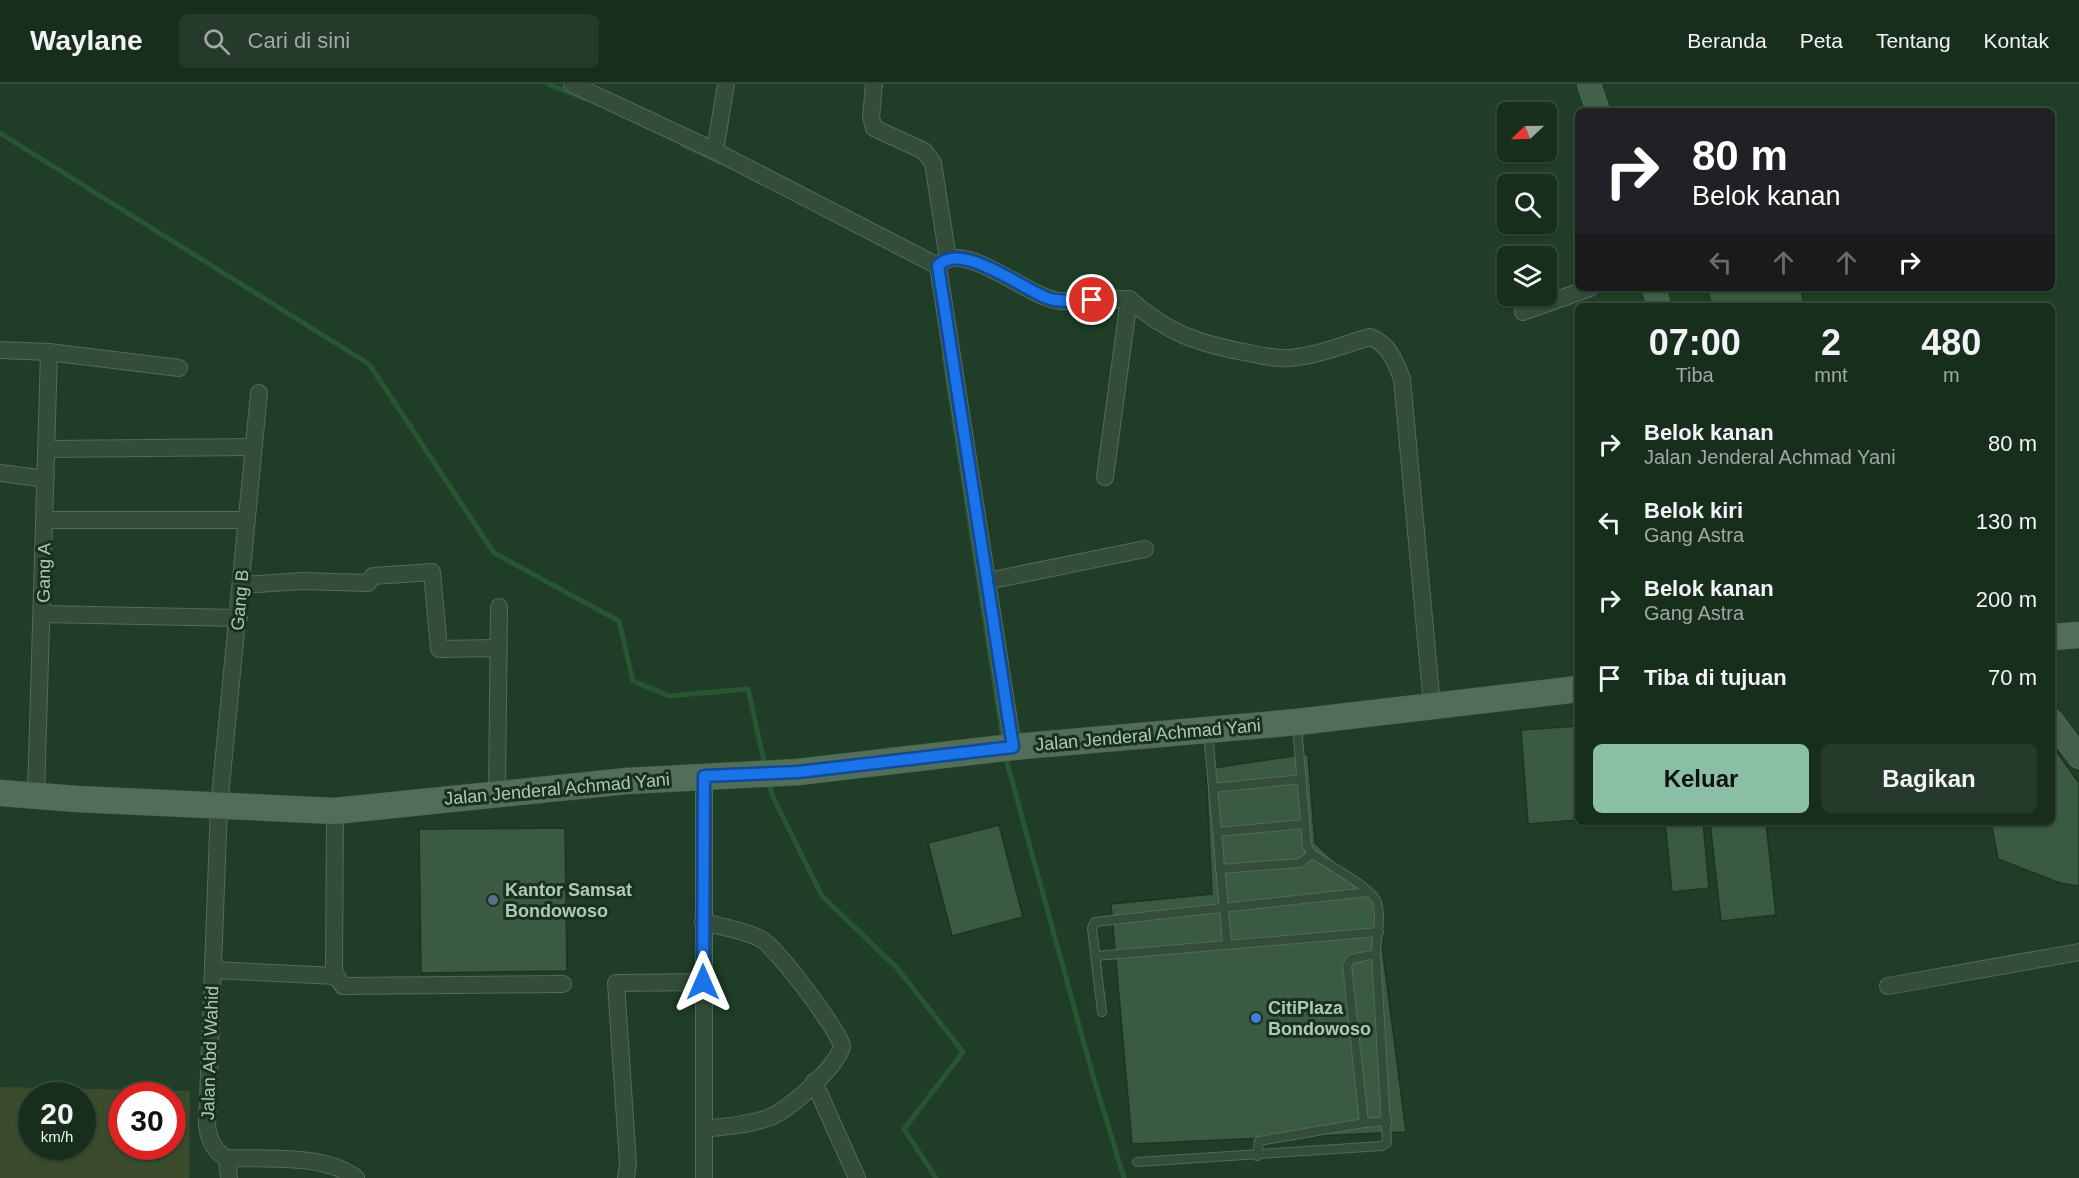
<!DOCTYPE html>
<html lang="id">
<head>
<meta charset="utf-8">
<style>
  body { margin:0; font-family:Helvetica,sans-serif; background:#253a2a; color:#f1f3f6; height:100vh; display:flex; flex-direction:column; font-size:22px; white-space:nowrap }
  * { box-sizing:border-box; margin:0 }
  p { font-size:20px; color:#9fa8a4 }
  .icon { flex:none; width:33px; height:33px; fill:none; stroke:currentColor; stroke-width:2; stroke-linecap:round; stroke-linejoin:round }
  .map { position:relative; flex:1; overflow:hidden }
  .sheet { position:absolute; left:1575px; top:219px; width:480px; height:522px; display:flex; flex-direction:column; background:#182e1d; border-radius:9px; box-shadow:0 2px 4px #0004,0 0 0 2px #364a3b }
  .sheet>* { flex:none }
  .banner { position:absolute; left:1575px; top:24px; width:480px; height:183px; border-radius:9px; box-shadow:0 2px 4px #0004,0 0 0 2px #364a3b; background:#202124; color:#fff; overflow:hidden }
  .needle { width:39px; rotate:248deg }
  .controls { position:absolute; left:1497px; top:18px; display:grid; gap:12px }
  .controls a { display:grid; place-items:center; width:60px; height:60px; border-radius:9px; background:#182e1d; box-shadow:0 2px 4px #0004,0 0 0 2px #364a3b; font-size:30px }
  .speed { position:absolute; left:18px; top:998px; display:flex; gap:12px; font-size:30px; font-weight:700; text-align:center }
  .speed>* { display:grid; place-content:center; width:78px; height:78px; border-radius:50%; background:#182e1d; box-shadow:0 2px 4px #0004,0 0 0 2px #364a3b; line-height:1 }
  .speed small { font-size:15px; font-weight:400 }
  .speed .limit { border:9px solid #d22; background:#fff; color:#111 }
  .pin { position:absolute; display:grid; place-items:center; width:51px; height:51px; color:#fff; margin:-26px; border:3px solid #fff; border-radius:50%; box-shadow:0 2px 6px #0007 }
  .me { position:absolute; width:66px; margin:-33px; rotate:0deg; stroke-linejoin:round; filter:drop-shadow(0 0 4px #0008) }
  .turn { display:flex; align-items:center; gap:21px; height:126px; padding:0 18px; font-size:27px }
  .turn .icon { width:78px; height:78px; stroke-width:2.5 }
  .turn b { display:block; font-size:42px; line-height:51px }
  .lanes { display:flex; align-items:center; height:57px; padding:0 18px; background:#0003; justify-content:center; gap:30px; direction:ltr }
  .lanes .off { opacity:.35 }
  .eta { display:flex; justify-content:space-evenly; align-items:center; height:102px; text-align:center }
  .eta b { font-size:36px; font-weight:600; line-height:42px }
  .button { display:flex; gap:12px; margin-top:auto; padding:12px 18px }
  .button a { flex:1; height:69px; border-radius:9px; background:#8abfa5; color:#111; font-size:24px; font-weight:600; line-height:69px; text-align:center }
  .button a+a { background:#253a2a; color:#f1f3f6 }
  ul { padding:0; list-style:none }
  li { display:flex; align-items:center; gap:18px; height:78px; padding:0 18px }
  li div { flex:1 }
  li b { display:block; font-size:22px }
  li em { font-style:normal }
  header { display:flex; align-items:center; gap:36px; box-sizing:border-box; height:84px; padding:0 30px; background:#182e1d; border-bottom:2px solid #364a3b }
  header strong { font-size:28px }
  nav { display:flex; gap:33px; margin-inline-start:auto; font-size:21px }
  .search { width:420px; height:54px; background:#253a2a; display:flex; align-items:center; gap:15px; box-sizing:border-box; padding:0 21px; border-radius:9px; color:#9fa8a4; font-size:22px }
  .map>svg:first-child { display:block }
  .green { fill:#3b4c2d; fill-rule:evenodd }
  .lines { fill:none; stroke-linecap:round; stroke-linejoin:round }
  .stream { stroke:#275632; stroke-width:5 }
  .building { fill:#3a5b41; stroke:#1c3421; stroke-width:1.5 }
  .service-casing { stroke:#526b58; stroke-width:10 }
  .minor-casing { stroke:#526b58; stroke-width:18 }
  .secondary-casing { stroke:#526b58; stroke-width:24 }
  .primary-casing { stroke:#415946; stroke-width:27 }
  .service { stroke:#344d3a; stroke-width:8 }
  .minor { stroke:#344d3a; stroke-width:16 }
  .secondary { stroke:#42604a; stroke-width:22 }
  .primary { stroke:#526d58; stroke-width:26 }
  .route-casing { stroke:#114b97; stroke-width:15 }
  .route { stroke:#1a73e8; stroke-width:10 }
  .service-dot { fill:#5c6f8a; stroke:#1a311f; stroke-width:2 }
  .shop-dot { fill:#3f7fe0; stroke:#1a311f; stroke-width:2 }
  .labels { text-anchor:middle; dominant-baseline:central; stroke-width:6; stroke-linejoin:round; paint-order:stroke }
  .street-label { font-size:18px; fill:#afc9b6; stroke:#1a311f }
  .poi-label { font-size:18px; font-weight:bold; fill:#afc9b6; stroke:#1a311f; text-anchor:start }
</style>
</head>
<body>
<header>
<strong>Waylane</strong>
<div class="search"><svg class="icon" aria-label="search" viewBox="0 0 24 24"><circle cx="10" cy="10" r="6"/><path d="M15 15l6 6"/></svg>Cari di sini</div>
<nav><a>Beranda</a><a>Peta</a><a>Tentang</a><a>Kontak</a></nav>
</header>
<div class="map">
<svg width="2079" height="1094" viewBox="0 0 2079 1094">
  <rect width="100%" height="100%" fill="#203d27"/>
  <path class="green" d="M 0,1003 L 190,1007 L 189,1094 L 0,1094 ZM 32,1011 L 82,1011 L 82,1062 L 32,1062 ZM 122,1011 L 172,1011 L 172,1062 L 122,1062 Z"/>
  <g class="lines">
    <g class="stream">
      <path d="M 548,0 L 586,15"/>
      <path d="M 0,49 L 369,280 L 494,469 L 619,537 L 633,597 L 669,612 L 748,605 L 765,682"/>
      <path d="M 683,61 L 721,79"/>
      <path d="M 944,271 L 1003,656"/>
      <path d="M 1005,671 L 1091,985 L 1124,1094"/>
      <path d="M 769,697 L 772,711 L 822,812 L 897,884 L 963,968 L 904,1045 L 936,1094"/>
    </g>
  </g>
  <g class="building">
    <path d="M 1707,204 L 1800,204 L 1805,222 L 1712,222 Z"/>
    <path d="M 1578,642 L 1578,736 L 1528,740 L 1521,646 Z"/>
    <path d="M 2052,661 L 2079,699 L 2079,802 L 2060,799 L 1998,775 L 1991,738 L 2052,738 Z"/>
    <path d="M 1308,670 L 1315,759 L 1376,816 L 1406,1048 L 1132,1060 L 1111,820 L 1212,810 L 1206,685 Z"/>
    <path d="M 1665,738 L 1703,738 L 1709,804 L 1672,808 Z"/>
    <path d="M 1710,738 L 1766,738 L 1776,831 L 1721,837 Z"/>
    <path d="M 999,741 L 1023,833 L 952,852 L 928,759 Z"/>
    <path d="M 565,744 L 567,887 L 421,889 L 419,745 Z"/>
  </g>
  <g class="lines">
    <g class="service-casing">
      <g id="service">
        <path d="M 1208,648 L 1227,859"/>
        <path d="M 1213,704 L 1301,695"/>
        <path d="M 1217,748 L 1304,740"/>
        <path d="M 1220,785 L 1300,779 L 1312,770"/>
        <path d="M 1096,872 L 1379,848"/>
        <path d="M 1102,928 L 1092,844 L 1095,838 L 1368,808"/>
        <path d="M 1364,1039 L 1387,1037"/>
        <path d="M 1257,1072 L 1259,1057 L 1364,1039 L 1347,881 L 1351,875 L 1376,870"/>
        <path d="M 1137,1078 L 1382,1062 L 1387,1059 L 1376,870 C 1376,853 1382,835 1377,818 C 1372,804 1326,779 1312,770 L 1307,762 L 1297,641"/>
      </g>
    </g>
    <g class="minor-casing">
      <g id="minor">
        <path d="M 572,0 L 715,67"/>
        <path d="M 726,0 L 715,67 L 938,182"/>
        <path d="M 874,0 L 871,33 L 874,44 L 924,67 L 933,79 L 948,175"/>
        <path d="M 1129,215 C 1167,249 1199,260 1249,269 C 1263,272 1276,275 1290,274 C 1317,272 1345,260 1370,253 C 1389,260 1395,277 1402,295 L 1432,621"/>
        <path d="M 1523,228 L 1590,204"/>
        <path d="M 0,266 L 49,268 L 179,284"/>
        <path d="M 259,309 L 219,723 L 207,1042 C 209,1055 214,1068 227,1074 C 264,1075 327,1070 356,1094"/>
        <path d="M 47,365 L 252,363"/>
        <path d="M 0,389 L 46,395"/>
        <path d="M 1105,393 L 1129,215"/>
        <path d="M 45,436 L 246,436"/>
        <path d="M 988,497 L 1145,465"/>
        <path d="M 241,501 L 302,497 L 368,499 L 373,492 L 432,488 L 439,565 L 499,564"/>
        <path d="M 43,530 L 239,534"/>
        <path d="M 1013,663 L 938,182 C 962,152 1031,216 1060,217 C 1082,219 1107,215 1129,215"/>
        <path d="M 704,692 L 704,1094"/>
        <path d="M 497,710 L 499,523"/>
        <path d="M 36,711 L 49,268"/>
        <path d="M 335,727 L 334,885 L 336,892 L 343,902 L 563,900"/>
        <path d="M 703,838 C 721,843 745,846 761,855 C 777,864 837,944 842,962 C 838,982 789,1026 770,1033 C 750,1041 726,1042 705,1045"/>
        <path d="M 213,886 L 336,892"/>
        <path d="M 1888,902 L 2079,868"/>
        <path d="M 814,998 L 857,1094"/>
        <path d="M 227,1074 L 229,1094"/>
        <path d="M 626,1094 L 628,1080 L 616,899 L 703,898"/>
      </g>
    </g>
    <g class="secondary-casing">
      <g id="secondary">
        <path d="M 1589,0 L 1598,27"/>
        <path d="M 1654,204 L 1659,222"/>
        <path d="M 2052,637 L 2079,673"/>
      </g>
    </g>
    <g class="primary-casing">
      <g id="primary">
        <path d="M 2052,553 L 2079,551"/>
        <path d="M 0,709 L 77,715 L 335,727 L 627,697 L 798,688 L 1013,663 L 1297,638 L 1578,605"/>
      </g>
    </g>
    <use href="#service" class="service"/>
    <use href="#minor" class="minor"/>
    <use href="#secondary" class="secondary"/>
    <use href="#primary" class="primary"/>
  </g>
  <g class="lines">
    <g class="route-casing">
      <path id="route" d="M 703,898 L 704,692 L 798,688 L 1013,663 L 938,182 C 960,156 1023,205 1047,214 C 1061,219 1077,216 1092,216"/>
    </g>
    <use href="#route" class="route"/>
  </g>
  <circle class="service-dot" cx="493" cy="816" r="6"/>
  <circle class="shop-dot" cx="1256" cy="934" r="6"/>
  <g class="labels">
    <g class="street-label">
      <text transform="translate(44 489) rotate(-89)">Gang A</text>
      <text transform="translate(240 516) rotate(-85)">Gang B</text>
      <text transform="translate(1148 651) rotate(-5)">Jalan Jenderal Achmad Yani</text>
      <text transform="translate(557 705) rotate(-5)">Jalan Jenderal Achmad Yani</text>
      <text transform="translate(210 969) rotate(-88)">Jalan Abd Wahid</text>
    </g>
    <g class="poi-label">
      <text x="505" y="806">Kantor Samsat<tspan x="505" dy="21">Bondowoso</tspan></text>
      <text x="1268" y="924">CitiPlaza<tspan x="1268" dy="21">Bondowoso</tspan></text>
    </g>
  </g>
</svg>
<div class="controls">
<a><svg class="needle" viewBox="-14 -14 28 28"><path d="M0-13l5 13h-10z" fill="#e53935"/><path d="M0 13l5-13h-10z" fill="#9fa8a4"/></svg></a>
<a><svg class="icon" aria-label="search" viewBox="0 0 24 24"><circle cx="10" cy="10" r="6"/><path d="M15 15l6 6"/></svg></a>
<a><svg class="icon" aria-label="layers" viewBox="0 0 24 24"><path d="M12 4l9 5-9 5-9-5zM3 14l9 5 9-5"/></svg></a>
</div>
<div class="speed"><div>20<small>km/h</small></div><div class="limit">30</div></div>
<div class="pin" style="left:1092px;top:216px;background:#d93025"><svg class="icon" aria-label="arrive" viewBox="0 0 24 24"><path d="M6 21V4h12l-3 4 3 4H6"/></svg></div>
<svg class="me" style="left:703px;top:898px" viewBox="-20 -20 40 40"><path d="M0-17L14 15 0 8-14 15z" fill="#1a73e8" stroke="#fff" stroke-width="4"/></svg>
<div class="banner">
<div class="turn"><svg class="icon" aria-label="right" viewBox="0 0 24 24"><path d="M7 20v-9h11M14 6l5 5-5 5"/></svg><div><b>80 m</b>Belok kanan</div></div>
<div class="lanes"><svg class="icon off" aria-label="left" viewBox="0 0 24 24"><path d="M17 20v-9H6M10 6l-5 5 5 5"/></svg><svg class="icon off" aria-label="ahead" viewBox="0 0 24 24"><path d="M12 20V5M6 11l6-6 6 6"/></svg><svg class="icon off" aria-label="ahead" viewBox="0 0 24 24"><path d="M12 20V5M6 11l6-6 6 6"/></svg><svg class="icon" aria-label="right" viewBox="0 0 24 24"><path d="M7 20v-9h11M14 6l5 5-5 5"/></svg></div>
</div>
<section class="sheet">
<div class="eta">
<div><b>07:00</b><p>Tiba</p></div>
<div><b>2</b><p>mnt</p></div>
<div><b>480</b><p>m</p></div>
</div>
<ul>
<li><svg class="icon" aria-label="right" viewBox="0 0 24 24"><path d="M7 20v-9h11M14 6l5 5-5 5"/></svg><div><b>Belok kanan</b><p>Jalan Jenderal Achmad Yani</p></div><em>80 m</em></li>
<li><svg class="icon" aria-label="left" viewBox="0 0 24 24"><path d="M17 20v-9H6M10 6l-5 5 5 5"/></svg><div><b>Belok kiri</b><p>Gang Astra</p></div><em>130 m</em></li>
<li><svg class="icon" aria-label="right" viewBox="0 0 24 24"><path d="M7 20v-9h11M14 6l5 5-5 5"/></svg><div><b>Belok kanan</b><p>Gang Astra</p></div><em>200 m</em></li>
<li><svg class="icon" aria-label="arrive" viewBox="0 0 24 24"><path d="M6 21V4h12l-3 4 3 4H6"/></svg><div><b>Tiba di tujuan</b></div><em>70 m</em></li>
</ul>
<div class="button"><a>Keluar</a><a>Bagikan</a></div>
</section>
</div>
</body>
</html>
